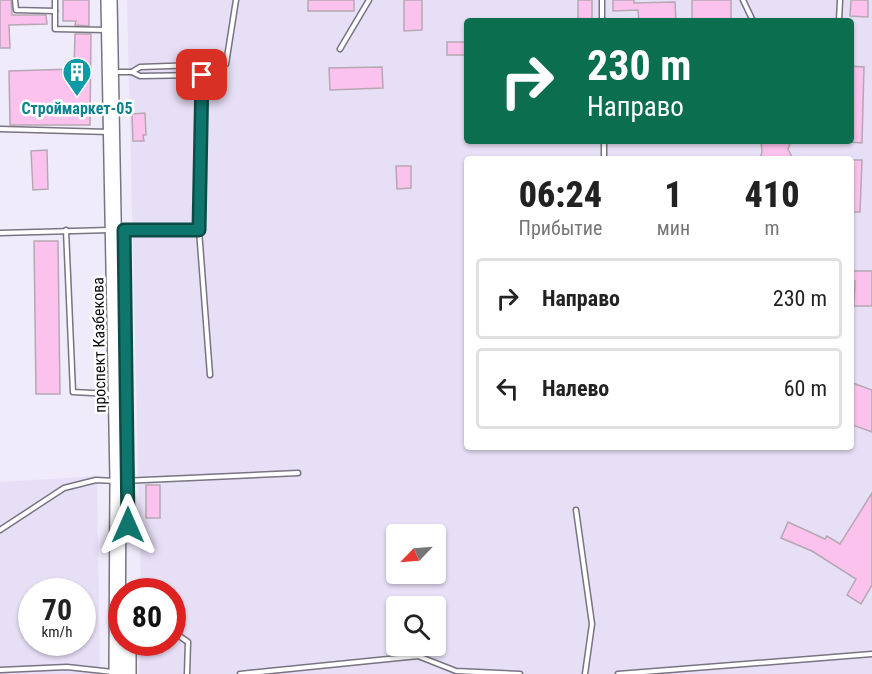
<!DOCTYPE html>
<html lang="ru">
<head>
<meta charset="utf-8">
<style>
  body { margin:0; font-family:"Roboto Condensed",sans-serif; background:#f6f6f6; color:#222; height:100vh; display:flex; flex-direction:column; font-size:22px; white-space:nowrap }
  * { box-sizing:border-box; margin:0 }
  p { font-size:20px; color:#767676 }
  .icon { flex:none; width:33px; height:33px; fill:none; stroke:currentColor; stroke-width:2; stroke-linecap:round; stroke-linejoin:round }
  .map { position:relative; flex:1; overflow:hidden }
  .panel { position:absolute; left:464px; top:156px; width:390px; height:294px; display:flex; flex-direction:column; background:#fff; border-radius:6px; box-shadow:0 2px 4px #0004 }
  .panel>* { flex:none }
  .guide { position:absolute; left:464px; top:18px; width:390px; height:126px; border-radius:6px; box-shadow:0 2px 4px #0004; background:#0b6e4f; color:#fff; overflow:hidden }
  .needle { width:39px; rotate:245deg }
  .fabs { position:absolute; left:386px; top:524px; display:grid; gap:12px }
  .fabs a { display:grid; place-items:center; width:60px; height:60px; border-radius:6px; background:#fff; box-shadow:0 2px 4px #0004; font-size:30px }
  .speed { position:absolute; left:18px; top:578px; display:flex; gap:12px; font-size:30px; font-weight:700; text-align:center }
  .speed>* { display:grid; place-content:center; width:78px; height:78px; border-radius:50%; background:#fff; box-shadow:0 2px 4px #0004; line-height:1 }
  .speed small { font-size:15px; font-weight:400 }
  .speed .limit { border:9px solid #d22; background:#fff; color:#111 }
  .pin { position:absolute; display:grid; place-items:center; width:51px; height:51px; color:#fff; margin:-26px; border-radius:12px; box-shadow:0 3px 9px #0006 }
  .me { position:absolute; width:66px; margin:-33px; rotate:0deg; stroke-linejoin:round; filter:drop-shadow(0 0 4px #0008) }
  .turn { display:flex; align-items:center; gap:21px; height:126px; padding:0 24px; font-size:27px }
  .turn .icon { width:78px; height:78px; stroke-width:2.5 }
  .turn b { display:block; font-size:42px; line-height:51px }
  .eta { display:flex; justify-content:space-evenly; align-items:center; height:102px; text-align:center }
  .eta b { font-size:36px; font-weight:800; line-height:42px }
  ul { padding:0; list-style:none }
  li { display:flex; align-items:center; gap:18px; height:81px; margin:0 12px 9px; padding:0 12px; border:3px solid #e0e0e0; border-radius:6px }
  li div { flex:1 }
  li b { display:block; font-size:22px }
  li em { font-style:normal }
  .map>svg:first-child { display:block }
  .built { fill:#e7dff6; fill-rule:evenodd }
  .building { fill:#fac2ed; stroke:#b6a8b3; stroke-width:1.5 }
  .lines { fill:none; stroke-linecap:round; stroke-linejoin:round }
  .lane-casing { stroke:#787482; stroke-width:7 }
  .highway-casing { stroke:#787482; stroke-width:18 }
  .lane { stroke:#fff; stroke-width:4 }
  .highway { stroke:#fff; stroke-width:15 }
  .route-casing { stroke:#0a4d48; stroke-width:15 }
  .route { stroke:#0f766e; stroke-width:10 }
  .labels { text-anchor:middle; dominant-baseline:central; stroke-width:5; stroke-linejoin:round; paint-order:stroke }
  .culture-label { font-size:16px; font-weight:bold; fill:#0d838f; stroke:#fff }
  .street-label { font-size:16px; fill:#0c0a0f; stroke:#fff }
</style>
</head>
<body>
<div class="map">
<svg width="872" height="674" viewBox="0 0 872 674">
  <rect width="100%" height="100%" fill="#f0ebfb"/>
  <g class="built">
    <path d="M 127,0 L 872,0 L 872,674 L 139,674 L 140,642 L 172,642 L 172,591 L 141,591 ZM 466,21 L 850,21 L 850,141 L 466,141 ZM 466,159 L 850,159 L 850,447 L 466,447 ZM 396,534 L 435,534 L 435,573 L 396,573 ZM 396,606 L 435,606 L 435,645 L 396,645 Z"/>
    <path d="M 97,476 L 100,674 L 0,674 L 0,482 ZM 32,591 L 82,591 L 82,642 L 32,642 Z"/>
  </g>
  <g class="building">
    <path d="M 0,0 L 11,0 L 12,15 L 46,15 L 47,24 L 9,25 L 10,48 L 0,48 Z"/>
    <path d="M 63,0 L 89,0 L 89,26 L 75,25 L 76,21 L 63,21 Z"/>
    <rect x="308" y="0" width="46" height="11"/>
    <path d="M 404,0 L 422,0 L 422,30 L 404,31 Z"/>
    <rect x="578" y="0" width="14" height="21"/>
    <path d="M 613,0 L 634,0 L 634,3 L 675,2 L 676,21 L 639,21 L 638,10 L 613,11 Z"/>
    <rect x="692" y="0" width="39" height="21"/>
    <path d="M 851,0 L 868,0 L 868,17 L 850,16 Z"/>
    <path d="M 75,34 L 91,34 L 90,125 L 10,125 L 9,71 L 74,69 Z"/>
    <rect x="447" y="42" width="19" height="13"/>
    <path d="M 850,66 L 864,67 L 862,143 L 850,142 Z"/>
    <path d="M 382,67 L 383,88 L 330,90 L 329,68 Z"/>
    <path d="M 145,113 L 146,135 L 143,135 L 144,141 L 133,141 L 132,114 Z"/>
    <path d="M 761,141 L 791,141 L 788,149 L 793,159 L 760,159 L 762,152 Z"/>
    <path d="M 47,150 L 48,189 L 33,190 L 31,151 Z"/>
    <path d="M 850,160 L 862,160 L 860,212 L 850,212 Z"/>
    <path d="M 396,166 L 411,166 L 411,188 L 397,189 Z"/>
    <path d="M 34,241 L 58,241 L 60,394 L 36,394 Z"/>
    <path d="M 850,271 L 872,271 L 872,306 L 854,306 L 855,281 L 850,281 Z"/>
    <path d="M 850,382 L 872,390 L 872,432 L 850,424 Z"/>
    <rect x="146" y="485" width="14" height="33"/>
    <path d="M 872,493 L 872,585 L 861,604 L 847,595 L 856,579 L 812,551 L 781,538 L 788,522 L 825,539 L 827,536 L 840,544 Z"/>
  </g>
  <g class="lines">
    <g class="lane-casing">
      <g id="lane">
        <path d="M 15,0 L 16,10 L 55,11"/>
        <path d="M 55,0 L 55,29 L 107,30"/>
        <path d="M 602,0 L 602,21"/>
        <path d="M 743,0 L 753,21"/>
        <path d="M 839,21 L 840,0"/>
        <path d="M 340,49 L 369,0"/>
        <path d="M 119,72 L 132,72 L 140,76 L 202,75 L 199,230"/>
        <path d="M 132,72 L 140,67 L 226,64 L 236,0"/>
        <path d="M 0,129 L 109,132"/>
        <path d="M 604,141 L 604,159"/>
        <path d="M 66,230 L 73,392 L 111,394"/>
        <path d="M 118,230 L 199,230 L 210,375"/>
        <path d="M 0,233 L 110,230"/>
        <path d="M 122,481 L 298,473"/>
        <path d="M 576,510 L 592,624 L 585,674"/>
        <path d="M 0,530 L 64,488 L 96,480 L 115,481"/>
        <path d="M 172,631 L 188,642 L 187,674"/>
        <path d="M 0,670 L 67,667 L 113,672"/>
        <path d="M 240,674 L 418,656 L 456,671 L 520,674"/>
        <path d="M 618,674 L 872,654"/>
      </g>
    </g>
    <g class="highway-casing">
      <g id="highway">
        <path d="M 109,0 L 118,481 L 117,674"/>
        <path d="M 128,642 L 128,674"/>
      </g>
    </g>
    <use href="#lane" class="lane"/>
    <use href="#highway" class="highway"/>
  </g>
  <g class="lines">
    <g class="route-casing">
      <path id="route" d="M 128,525 L 124,230 L 199,230 L 202,75"/>
    </g>
    <use href="#route" class="route"/>
  </g>
  <defs>
    <g id="building-pin" transform="scale(1.5)"><path d="M0 17L-7.5 6A9.5 9.5 0 1 1 7.5 6Z" fill="#0f9aa8" stroke="#fff"/><path d="M-4-6H4V6H1V3H-1V6H-4ZM-2.5-4.3h1.7v1.8h-1.7ZM.8-4.3h1.7v1.8H.8ZM-2.5-1h1.7V.8h-1.7ZM.8-1h1.7V.8H.8Z" fill="#fff"/></g>
  </defs>
  <g fill-rule="evenodd">
    <use href="#building-pin" x="77" y="72"/>
  </g>
  <g class="labels">
    <g class="culture-label">
      <text x="77" y="108">Строймаркет-05</text>
    </g>
    <g class="street-label">
      <text transform="translate(99 345) rotate(-91)">проспект Казбекова</text>
    </g>
  </g>
</svg>
<div class="fabs">
<a><svg class="needle" viewBox="-14 -14 28 28"><path d="M0-13l5 13h-10z" fill="#e53935"/><path d="M0 13l5-13h-10z" fill="#767676"/></svg></a>
<a><svg class="icon" aria-label="search" viewBox="0 0 24 24"><circle cx="10" cy="10" r="6"/><path d="M15 15l6 6"/></svg></a>
</div>
<div class="speed"><div>70<small>km/h</small></div><div class="limit">80</div></div>
<div class="pin" style="left:202px;top:75px;background:#d93025"><svg class="icon" aria-label="arrive" viewBox="0 0 24 24"><path d="M6 21V4h12l-3 4 3 4H6"/></svg></div>
<svg class="me" style="left:128px;top:525px" viewBox="-20 -20 40 40"><path d="M0-17L14 15 0 8-14 15z" fill="#0f766e" stroke="#fff" stroke-width="4"/></svg>
<div class="guide">
<div class="turn"><svg class="icon" aria-label="right" viewBox="0 0 24 24"><path d="M7 20v-9h11M14 6l5 5-5 5"/></svg><div><b>230 m</b>Направо</div></div>
</div>
<section class="panel">
<div class="eta">
<div><b>06:24</b><p>Прибытие</p></div>
<div><b>1</b><p>мин</p></div>
<div><b>410</b><p>m</p></div>
</div>
<ul>
<li><svg class="icon" aria-label="right" viewBox="0 0 24 24"><path d="M7 20v-9h11M14 6l5 5-5 5"/></svg><div><b>Направо</b></div><em>230 m</em></li>
<li><svg class="icon" aria-label="left" viewBox="0 0 24 24"><path d="M17 20v-9H6M10 6l-5 5 5 5"/></svg><div><b>Налево</b></div><em>60 m</em></li>
</ul>
</section>
</div>
</body>
</html>
